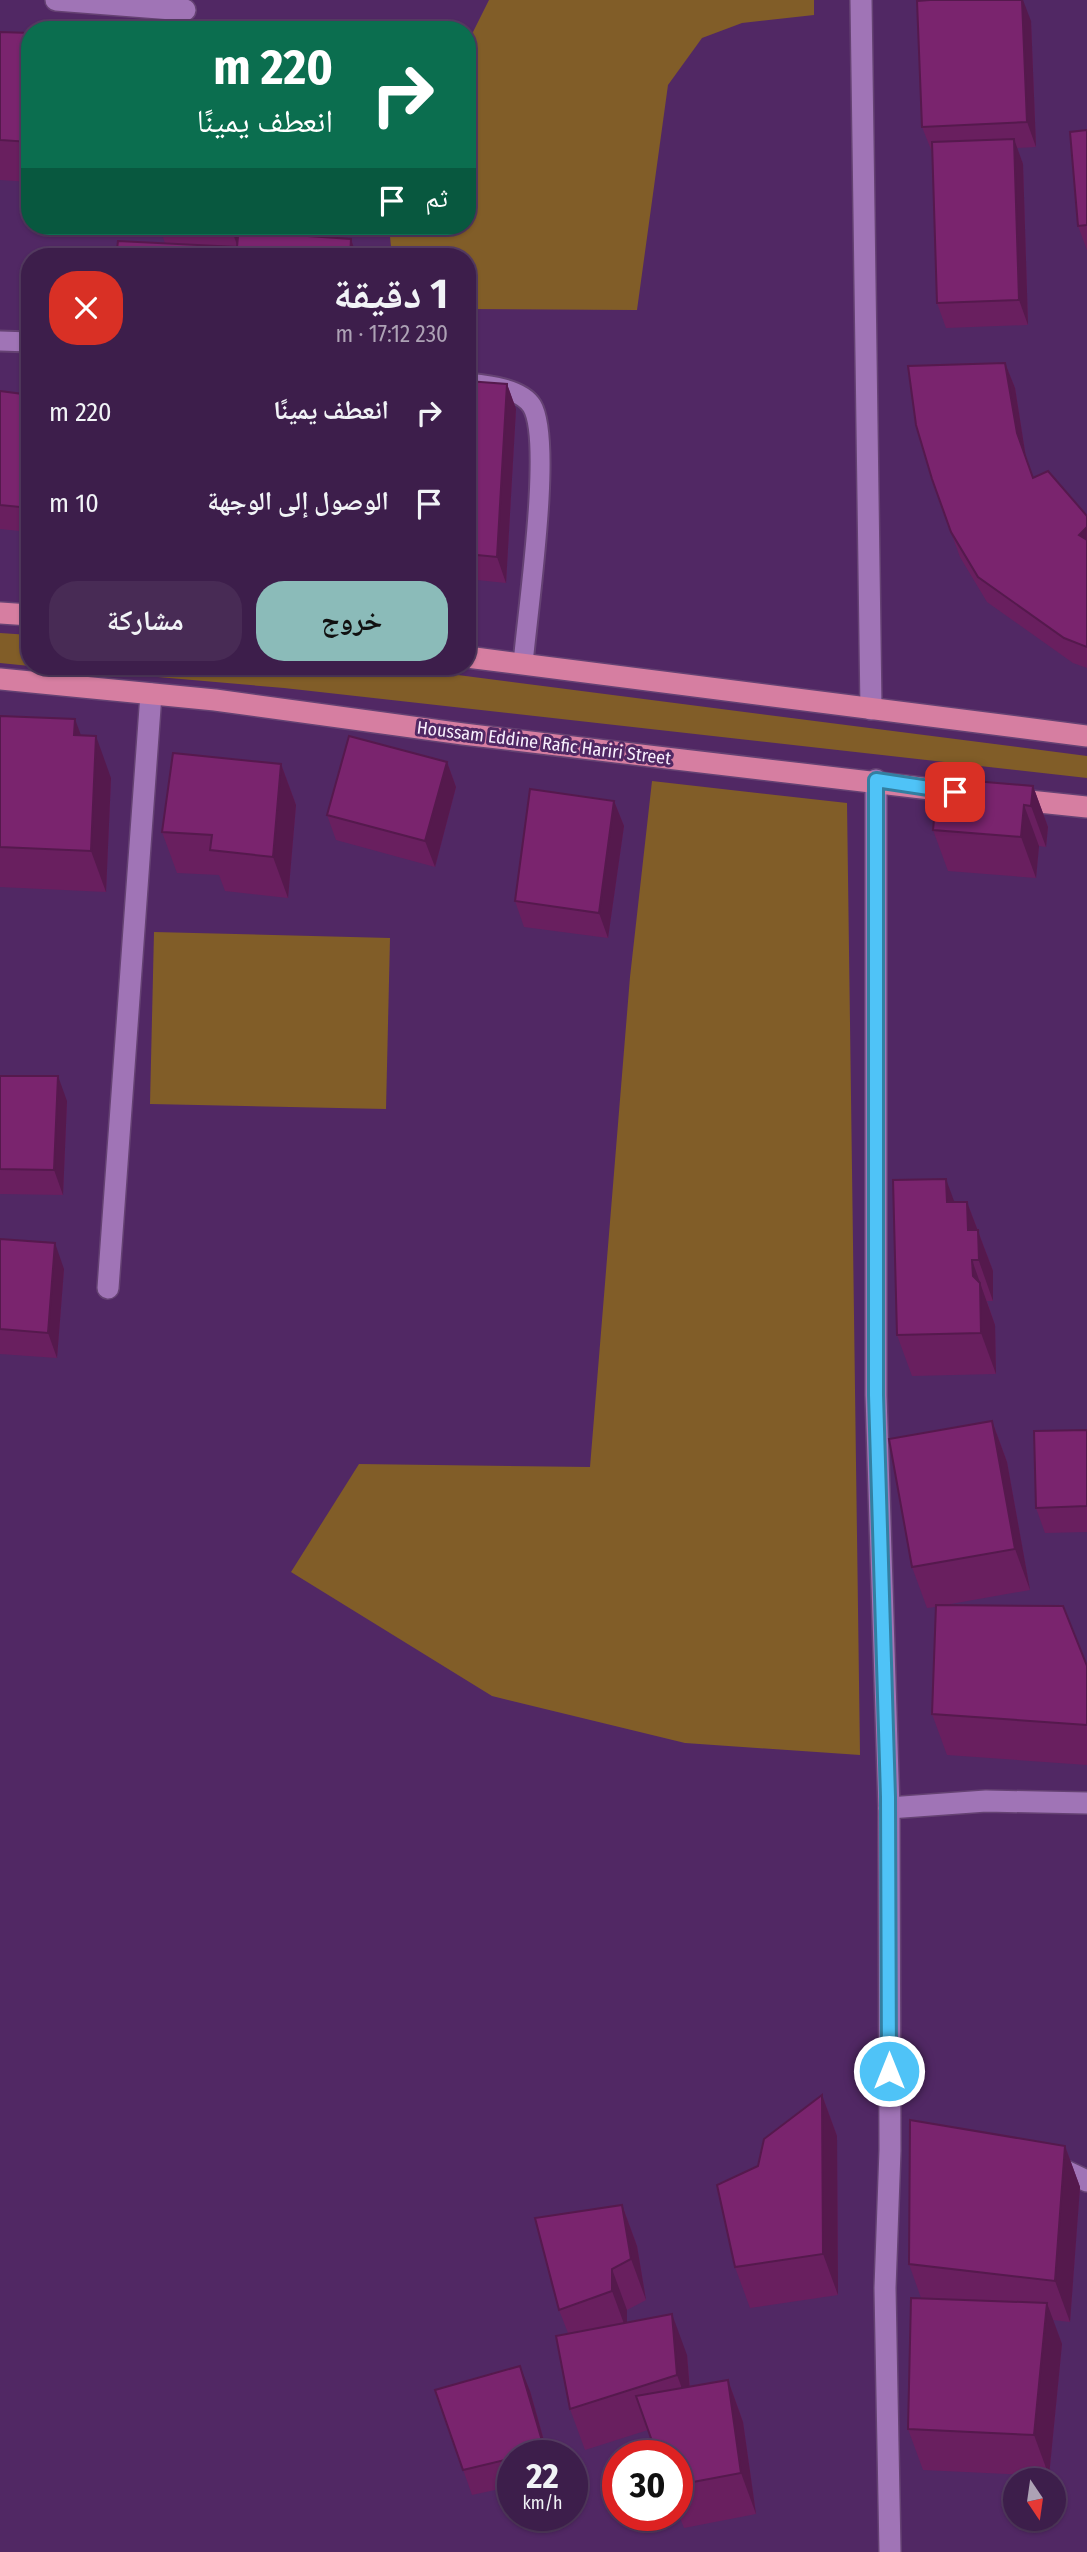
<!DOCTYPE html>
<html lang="ar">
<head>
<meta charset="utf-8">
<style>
  body { margin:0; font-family:"Fira Sans Condensed","Noto Naskh Arabic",sans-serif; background:#482b55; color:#f1f3f6; direction:rtl; height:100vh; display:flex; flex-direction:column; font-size:26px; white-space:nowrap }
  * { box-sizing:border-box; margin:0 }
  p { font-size:23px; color:#ada2b5 }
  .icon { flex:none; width:38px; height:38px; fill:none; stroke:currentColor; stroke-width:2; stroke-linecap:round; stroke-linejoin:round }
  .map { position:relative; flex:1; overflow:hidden; direction:ltr }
  .side { position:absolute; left:21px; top:248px; width:455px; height:427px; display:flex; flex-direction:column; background:#3d1e4b; border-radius:28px; box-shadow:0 2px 5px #0004,0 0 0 2px #563c63; direction:rtl }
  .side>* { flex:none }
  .top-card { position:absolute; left:21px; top:21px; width:455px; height:214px; border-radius:28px; box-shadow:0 2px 5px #0004,0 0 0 2px #563c63; direction:rtl; background:#0b6e4f; color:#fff; overflow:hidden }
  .needle { width:46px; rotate:167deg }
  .tools { position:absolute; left:1003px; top:2468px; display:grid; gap:14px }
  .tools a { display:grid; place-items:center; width:63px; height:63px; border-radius:50%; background:#3d1e4b; box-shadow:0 2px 5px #0004,0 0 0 2px #563c63; font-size:35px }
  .speed { position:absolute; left:497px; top:2440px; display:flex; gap:14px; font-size:35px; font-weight:700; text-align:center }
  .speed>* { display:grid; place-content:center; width:91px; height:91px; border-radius:50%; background:#3d1e4b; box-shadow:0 2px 5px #0004,0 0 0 2px #563c63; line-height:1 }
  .speed small { font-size:18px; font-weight:400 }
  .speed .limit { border:10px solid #d22; background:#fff; color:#111 }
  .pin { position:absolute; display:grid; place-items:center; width:60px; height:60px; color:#fff; margin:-30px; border-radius:14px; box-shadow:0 4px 10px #0006 }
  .me { position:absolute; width:77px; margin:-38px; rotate:0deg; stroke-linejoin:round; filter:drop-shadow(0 0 5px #0008) }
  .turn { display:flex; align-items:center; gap:24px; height:147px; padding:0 28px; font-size:32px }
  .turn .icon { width:91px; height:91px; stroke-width:2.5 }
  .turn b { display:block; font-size:49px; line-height:60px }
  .then { display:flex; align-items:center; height:66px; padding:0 28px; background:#0003; gap:14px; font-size:26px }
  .round { display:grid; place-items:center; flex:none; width:74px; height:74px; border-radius:28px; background:#482b55 }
  .overview { display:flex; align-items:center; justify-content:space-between; height:119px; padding:0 28px }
  h1 { font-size:42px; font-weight:700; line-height:52px }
  .primary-button { display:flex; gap:14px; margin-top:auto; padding:14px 28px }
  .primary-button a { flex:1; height:80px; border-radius:28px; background:#8bbbb9; color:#111; font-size:28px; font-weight:700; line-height:80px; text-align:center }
  .primary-button a+a { background:#482b55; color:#f1f3f6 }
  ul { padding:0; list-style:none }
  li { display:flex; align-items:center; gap:21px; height:91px; padding:0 28px }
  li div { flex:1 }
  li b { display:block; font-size:26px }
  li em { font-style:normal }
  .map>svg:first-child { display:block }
  .green { fill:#815d28 }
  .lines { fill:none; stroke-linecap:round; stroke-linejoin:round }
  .lane-casing { stroke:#654273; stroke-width:23 }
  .street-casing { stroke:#654273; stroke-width:24 }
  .primary-casing { stroke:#654273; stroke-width:24 }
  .lane { stroke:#a074b6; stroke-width:19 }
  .street { stroke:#a074b6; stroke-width:21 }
  .primary { stroke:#d67ea1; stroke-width:21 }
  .wall { fill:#691f5f }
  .shaded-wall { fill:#55194d }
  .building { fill:#7a246e; stroke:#55194d; stroke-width:2 }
  .route-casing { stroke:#337fa1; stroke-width:18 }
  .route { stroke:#4fc3f7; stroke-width:12 }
  .labels { text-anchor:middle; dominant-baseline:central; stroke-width:6; stroke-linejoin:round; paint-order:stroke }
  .street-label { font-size:18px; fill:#f8effd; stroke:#512864 }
</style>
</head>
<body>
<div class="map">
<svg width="1087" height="2552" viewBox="0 0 1087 2552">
  <rect width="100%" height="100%" fill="#512864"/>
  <g class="green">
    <path d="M 489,0 L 814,0 L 814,15 L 742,23 L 702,38 L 668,85 L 637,310 L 467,309 L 467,257 L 392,257 L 389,226 L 467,226 L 467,44 Z"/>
    <path d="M 0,633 L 30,635 L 30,666 L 0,663 Z"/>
    <path d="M 42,667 L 396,667 L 1087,756 L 1087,778 L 284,688 Z"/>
    <path d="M 652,781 L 847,803 L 860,1755 L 685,1743 L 492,1696 L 291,1572 L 359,1464 L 590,1467 L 630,977 Z"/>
    <path d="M 154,932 L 390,938 L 386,1109 L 150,1104 Z"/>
  </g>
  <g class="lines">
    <g class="lane-casing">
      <g id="lane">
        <path d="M 0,341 L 30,342"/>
        <path d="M 467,383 C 486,385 521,388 532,406 C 553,441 527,615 523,664"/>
      </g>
    </g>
    <g class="street-casing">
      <g id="street">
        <path d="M 56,0 L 185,10"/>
        <path d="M 861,0 L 871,709"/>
        <path d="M 876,780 L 876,1395 L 889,1808 L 890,2150 L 885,2288 L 890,2552"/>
        <path d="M 108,1288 L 151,694"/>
        <path d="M 889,1808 L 986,1801 L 1087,1803"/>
        <path d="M 1051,2164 L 1087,2181"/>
      </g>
    </g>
    <g class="primary-casing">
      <g id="primary">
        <path d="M 0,613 L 30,615"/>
        <path d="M 467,657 L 1087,736"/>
        <path d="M 0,679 L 215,700 L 463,734 L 964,793"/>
        <path d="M 1010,799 L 1087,807"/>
      </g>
    </g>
    <use href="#lane" class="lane"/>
    <use href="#street" class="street"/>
    <use href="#primary" class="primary"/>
  </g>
  <g class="wall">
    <path d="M 1031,21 L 1036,147 L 1017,148 L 1023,164 L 1028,325 L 946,328 L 937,303 L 932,152 L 922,127 Z"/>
    <path d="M 0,32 L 30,33 L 30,182 L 0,180 Z"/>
    <path d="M 1087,130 L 1087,250 L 1078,226 Z"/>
    <path d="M 285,226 L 284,234 L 354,248 L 354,257 L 116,257 L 165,243 L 159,227 Z"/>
    <path d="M 1005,363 L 1015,388 L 1026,458 L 1033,478 L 1087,516 L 1087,668 L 1073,663 L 987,602 L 960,557 L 932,479 Z"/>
    <path d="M 467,381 L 507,384 L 516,409 L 506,583 L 467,579 Z"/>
    <path d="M 0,391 L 30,395 L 30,532 L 0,529 Z"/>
    <path d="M 0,716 L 81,736 L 111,778 L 106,892 L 0,887 Z"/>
    <path d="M 447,762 L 456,787 L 435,867 L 336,840 L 327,815 Z"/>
    <path d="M 281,764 L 296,805 L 288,898 L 225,891 L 219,875 L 177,873 L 162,832 Z"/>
    <path d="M 1033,786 L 1048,827 L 1046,847 L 1039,846 L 1036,878 L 948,871 L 933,830 Z"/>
    <path d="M 614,801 L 624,826 L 608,938 L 524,927 L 515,901 Z"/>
    <path d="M 0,1076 L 67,1101 L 63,1195 L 0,1194 Z"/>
    <path d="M 955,1202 L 967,1202 L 993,1271 L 993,1301 L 987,1301 L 995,1325 L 996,1374 L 912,1376 L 897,1335 Z"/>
    <path d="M 0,1239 L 64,1269 L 57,1358 L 0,1354 Z"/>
    <path d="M 992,1421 L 1007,1462 L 1030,1590 L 945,1605 L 1087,1666 L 1087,1765 L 947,1755 L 932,1714 L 936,1607 L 927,1608 L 912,1567 Z"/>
    <path d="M 1087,1430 L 1087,1532 L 1045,1533 L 1036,1508 Z"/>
    <path d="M 822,2095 L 837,2136 L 838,2295 L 750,2308 L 735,2267 L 758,2166 Z"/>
    <path d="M 1065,2146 L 1080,2187 L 1070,2322 L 1053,2320 L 1062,2344 L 1049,2476 L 923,2470 L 908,2429 L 921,2298 L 909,2264 Z"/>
    <path d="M 622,2205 L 637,2246 L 646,2300 L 627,2310 L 627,2322 L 687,2355 L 690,2387 L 728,2380 L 743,2422 L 756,2514 L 684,2528 L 677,2510 L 677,2455 L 648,2430 L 585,2450 L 570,2409 L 568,2333 L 559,2310 Z"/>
    <path d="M 435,2390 L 530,2391 L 548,2455 L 513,2455 L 513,2486 L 472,2495 Z"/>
  </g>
  <g class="shaded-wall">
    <path d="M 1022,0 L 1023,0 L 1031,21 L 1036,147 L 1027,122 Z"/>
    <path d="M 1014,139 L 1023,164 L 1028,325 L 1019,300 Z"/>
    <path d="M 232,226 L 243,226 L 241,256 L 232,231 Z"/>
    <path d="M 281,226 L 285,226 L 284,243 L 280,234 Z"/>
    <path d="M 351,239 L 354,248 L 354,257 L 350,257 Z"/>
    <path d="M 1005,363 L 1015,388 L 1026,458 L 1017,433 Z"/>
    <path d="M 507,384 L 516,409 L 506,583 L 497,557 Z"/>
    <path d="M 1087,527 L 1087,557 L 1079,535 Z"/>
    <path d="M 75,719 L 90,760 L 74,735 Z"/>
    <path d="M 96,736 L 111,778 L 106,892 L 91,851 Z"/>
    <path d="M 447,762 L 456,787 L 435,867 L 425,841 Z"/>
    <path d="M 281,764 L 296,805 L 288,898 L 273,857 Z"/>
    <path d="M 1033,786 L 1048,827 L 1046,847 L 1031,806 Z"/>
    <path d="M 614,801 L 624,826 L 608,938 L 599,913 Z"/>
    <path d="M 1024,805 L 1039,846 L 1036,878 L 1021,837 Z"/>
    <path d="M 58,1076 L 67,1101 L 63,1195 L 54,1170 Z"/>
    <path d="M 946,1179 L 961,1220 L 947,1202 Z"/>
    <path d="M 967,1202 L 993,1271 L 993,1301 L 968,1230 Z"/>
    <path d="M 55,1243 L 64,1269 L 57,1358 L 48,1333 Z"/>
    <path d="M 972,1260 L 995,1325 L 996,1374 L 981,1333 L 973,1276 Z"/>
    <path d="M 992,1421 L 1007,1462 L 1030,1590 L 1015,1549 Z"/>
    <path d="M 822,2095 L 837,2136 L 838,2295 L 823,2254 Z"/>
    <path d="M 1065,2146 L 1080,2187 L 1070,2322 L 1055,2281 Z"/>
    <path d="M 622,2205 L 637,2246 L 646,2300 L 631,2259 Z"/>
    <path d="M 612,2269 L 627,2310 L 627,2332 L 612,2291 Z"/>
    <path d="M 1047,2303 L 1062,2344 L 1049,2476 L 1034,2435 Z"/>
    <path d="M 672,2314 L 687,2355 L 692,2416 L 677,2375 Z"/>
    <path d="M 520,2366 L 530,2391 L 548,2455 L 547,2455 L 545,2451 Z"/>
    <path d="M 728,2380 L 743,2422 L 756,2514 L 741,2473 Z"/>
  </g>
  <g class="building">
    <path d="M 930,0 L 1022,0 L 1027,122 L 922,127 L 917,1 Z"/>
    <path d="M 229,23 L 345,25 L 345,30 L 229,30 Z"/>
    <path d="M 0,32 L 30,33 L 30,142 L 0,140 Z"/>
    <path d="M 1087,130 L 1087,225 L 1078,226 L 1070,132 Z"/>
    <path d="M 1014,139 L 1019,300 L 937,303 L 932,142 Z"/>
    <path d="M 159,226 L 232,226 L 232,231 L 159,227 Z"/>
    <path d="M 239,226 L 281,226 L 280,234 L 351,239 L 350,257 L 116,257 L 118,241 L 237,247 Z"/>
    <path d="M 1005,363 L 1017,433 L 1033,478 L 1048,471 L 1087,516 L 1087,527 L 1079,535 L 1087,540 L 1087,647 L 1064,638 L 978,577 L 951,532 L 932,479 L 916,425 L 908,366 Z"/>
    <path d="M 467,381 L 507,384 L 497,557 L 467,554 Z"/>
    <path d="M 0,391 L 30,395 L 30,508 L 0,505 Z"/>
    <path d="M 0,716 L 75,719 L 74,735 L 96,736 L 91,851 L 0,847 Z"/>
    <path d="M 349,736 L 447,762 L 425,841 L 327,815 Z"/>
    <path d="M 173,753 L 281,764 L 273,857 L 210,850 L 212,835 L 162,832 Z"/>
    <path d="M 938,778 L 1033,786 L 1031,806 L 1024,805 L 1021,837 L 933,830 Z"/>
    <path d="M 530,789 L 614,801 L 599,913 L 515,901 Z"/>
    <path d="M 0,1076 L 58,1076 L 54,1170 L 0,1169 Z"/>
    <path d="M 946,1179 L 947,1202 L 967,1202 L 968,1230 L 978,1230 L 979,1260 L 972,1260 L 973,1276 L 980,1283 L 981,1333 L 897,1335 L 893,1180 Z"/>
    <path d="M 0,1239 L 55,1243 L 48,1333 L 0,1329 Z"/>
    <path d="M 992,1421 L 1015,1549 L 912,1567 L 889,1439 Z"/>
    <path d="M 1087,1430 L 1087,1506 L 1036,1508 L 1034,1431 Z"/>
    <path d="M 936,1605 L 1063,1606 L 1087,1666 L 1087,1725 L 932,1714 Z"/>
    <path d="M 822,2095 L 823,2254 L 735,2267 L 717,2185 L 758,2166 L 764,2139 Z"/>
    <path d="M 910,2120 L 1065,2146 L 1055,2281 L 909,2264 Z"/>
    <path d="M 622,2205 L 631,2259 L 612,2269 L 612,2291 L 559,2310 L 535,2218 Z"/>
    <path d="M 911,2298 L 1047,2303 L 1034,2435 L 908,2429 Z"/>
    <path d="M 672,2314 L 677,2375 L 570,2409 L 556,2336 Z"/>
    <path d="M 520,2366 L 545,2451 L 525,2455 L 513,2455 L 513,2458 L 463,2470 L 435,2390 Z"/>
    <path d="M 728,2380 L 741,2473 L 677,2485 L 677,2455 L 657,2455 L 636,2396 Z"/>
  </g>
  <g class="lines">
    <g class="route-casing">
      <path id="route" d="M 889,2071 L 888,1797 L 876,1395 L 876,780 L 955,792"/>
    </g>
    <use href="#route" class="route"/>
  </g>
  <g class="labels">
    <g class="street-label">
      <text transform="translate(544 743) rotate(7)">Houssam Eddine Rafic Hariri Street</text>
    </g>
  </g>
</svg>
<div class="tools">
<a><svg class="needle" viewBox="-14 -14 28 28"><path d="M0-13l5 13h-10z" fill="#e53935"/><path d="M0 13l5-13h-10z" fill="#ada2b5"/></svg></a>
</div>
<div class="speed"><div>22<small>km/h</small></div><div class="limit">30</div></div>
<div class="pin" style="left:955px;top:792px;background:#d93025"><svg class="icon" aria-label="arrive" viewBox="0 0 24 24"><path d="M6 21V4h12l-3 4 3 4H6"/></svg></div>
<svg class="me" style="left:889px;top:2071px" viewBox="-20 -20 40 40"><circle r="17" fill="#4fc3f7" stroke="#fff" stroke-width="3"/><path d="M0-11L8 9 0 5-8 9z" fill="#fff"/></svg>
<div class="top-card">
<div class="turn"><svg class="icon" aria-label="right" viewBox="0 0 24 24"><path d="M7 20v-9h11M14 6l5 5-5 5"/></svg><div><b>220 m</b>انعطف يمينًا</div></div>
<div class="then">ثم<svg class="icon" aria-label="arrive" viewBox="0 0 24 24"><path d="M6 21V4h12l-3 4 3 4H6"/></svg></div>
</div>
<section class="side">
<div class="overview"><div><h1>1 دقيقة</h1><p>230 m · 17:12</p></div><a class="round" style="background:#d93025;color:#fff"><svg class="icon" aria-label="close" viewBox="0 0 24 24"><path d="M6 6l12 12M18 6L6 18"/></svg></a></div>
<ul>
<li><svg class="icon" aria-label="right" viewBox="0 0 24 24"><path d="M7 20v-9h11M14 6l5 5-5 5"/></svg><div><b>انعطف يمينًا</b></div><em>220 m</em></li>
<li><svg class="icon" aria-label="arrive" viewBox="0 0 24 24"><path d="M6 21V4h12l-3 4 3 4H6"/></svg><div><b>الوصول إلى الوجهة</b></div><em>10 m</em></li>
</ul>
<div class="primary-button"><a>خروج</a><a>مشاركة</a></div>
</section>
</div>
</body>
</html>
